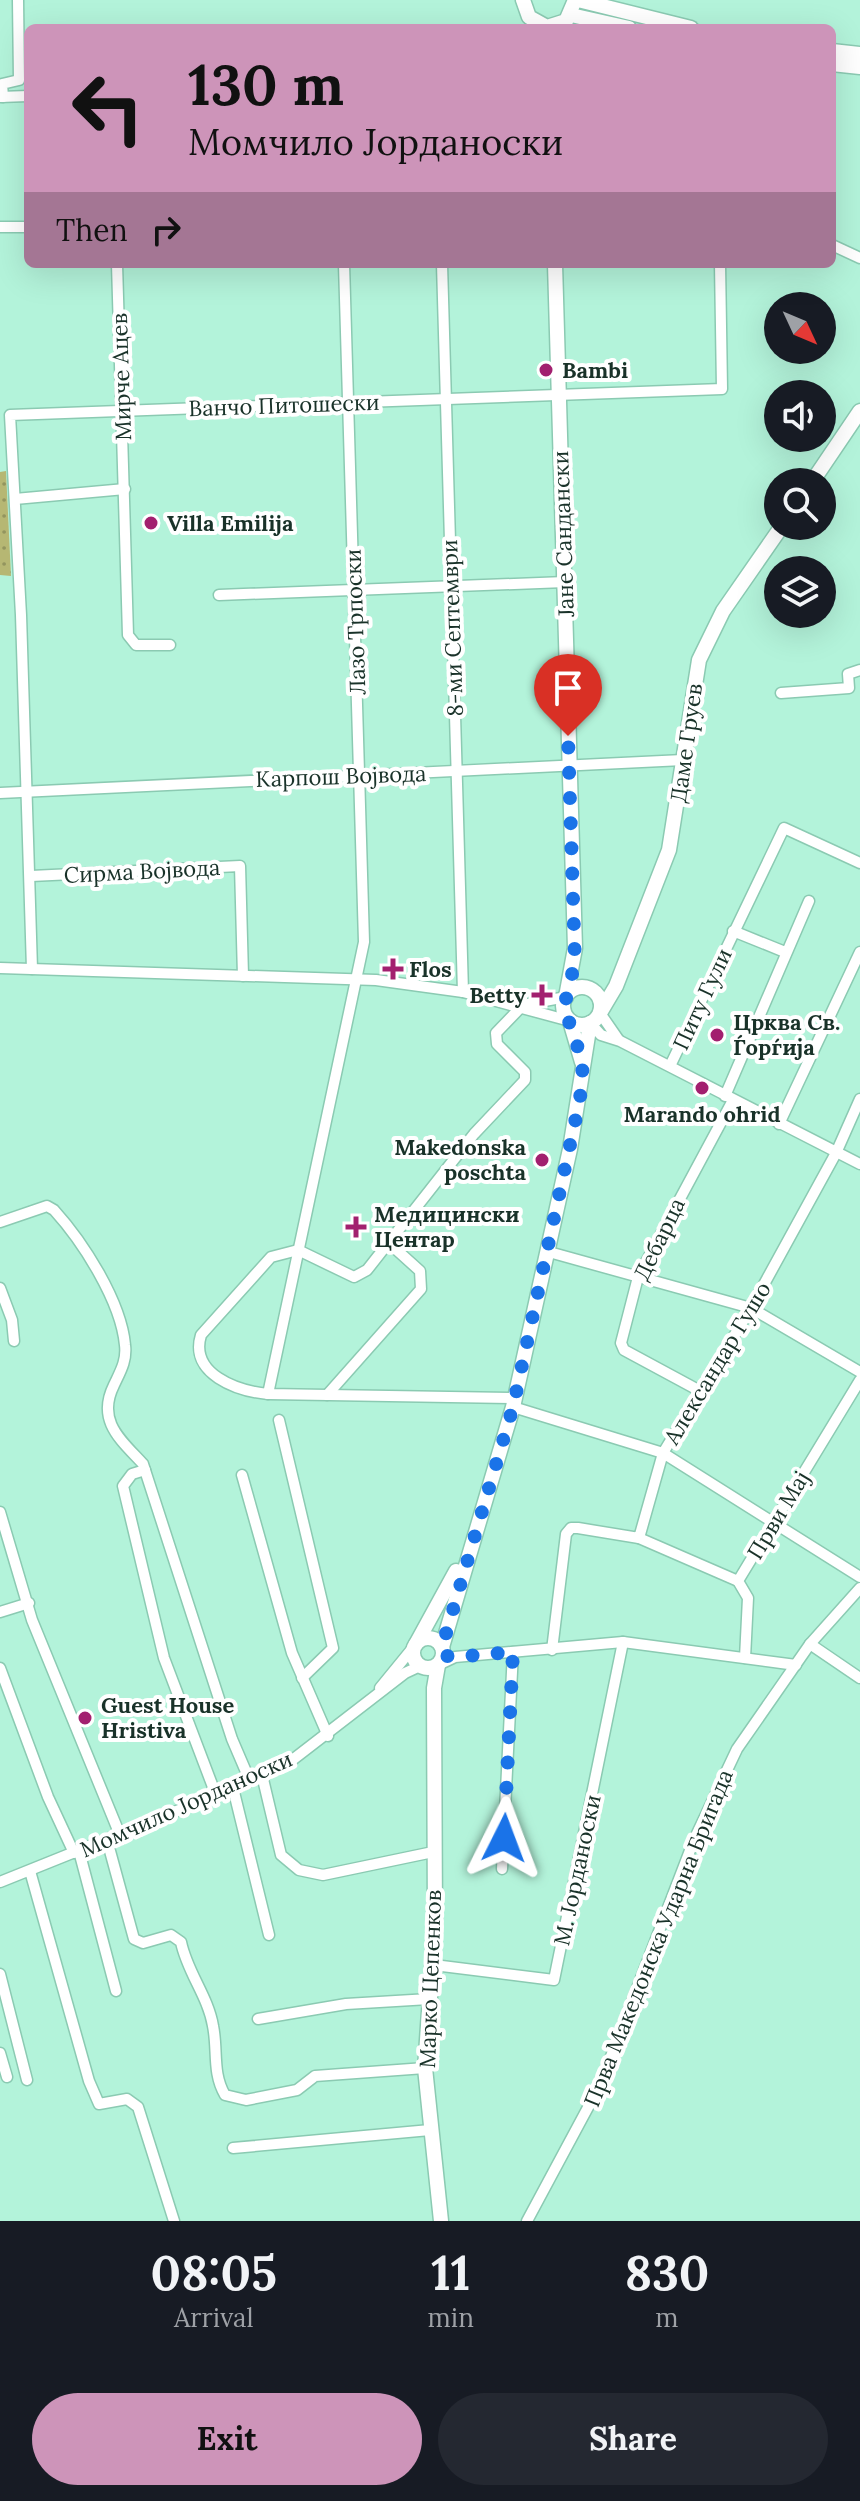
<!DOCTYPE html>
<html lang="en">
<head>
<meta charset="utf-8">
<style>
  body { margin:0; font-family:Lora,serif; background:#242831; color:#f1f3f6; height:100vh; display:flex; flex-direction:column; font-size:30px; white-space:nowrap }
  * { box-sizing:border-box; margin:0 }
  p { font-size:26px; color:#9ea1a6 }
  .icon { flex:none; width:44px; height:44px; fill:none; stroke:currentColor; stroke-width:2; stroke-linecap:round; stroke-linejoin:round }
  .map { position:relative; height:2221px; overflow:hidden }
  .drawer { display:flex; flex-direction:column; background:#171b24; flex:1 }
  .drawer>* { flex:none }
  .hud { position:absolute; left:24px; top:24px; width:812px; height:244px; border-radius:12px; box-shadow:0 8px 32px #0002; background:#cd94b9; color:#111; overflow:hidden }
  .needle { width:52px; rotate:134deg }
  .tools { position:absolute; left:764px; top:292px; display:grid; gap:16px }
  .tools a { display:grid; place-items:center; width:72px; height:72px; border-radius:50%; background:#171b24; box-shadow:0 8px 32px #0002; font-size:40px }
  .pin { position:absolute; display:grid; place-items:center; width:68px; height:68px; color:#fff; margin:-82px -34px; border-radius:50% 50% 50% 0; rotate:-45deg; box-shadow:0 0 8px #0007 }
  .pin .icon { rotate:45deg }
  .me { position:absolute; width:88px; margin:-44px; rotate:3deg; stroke-linejoin:round; filter:drop-shadow(0 0 6px #0008) }
  .turn { display:flex; align-items:center; gap:28px; height:168px; padding:0 32px; font-size:36px }
  .turn .icon { width:104px; height:104px; stroke-width:2.5 }
  .turn b { display:block; font-size:56px; line-height:68px }
  .then { display:flex; align-items:center; height:76px; padding:0 32px; background:#0003; gap:16px; font-size:30px }
  .eta { display:flex; justify-content:space-evenly; align-items:center; height:136px; text-align:center }
  .eta b { font-size:48px; font-weight:700; line-height:56px }
  .button { display:flex; gap:16px; margin-top:auto; padding:16px 32px }
  .button a { flex:1; height:92px; border-radius:48px; background:#cd94b9; color:#111; font-size:32px; font-weight:700; line-height:92px; text-align:center }
  .button a+a { background:#242831; color:#f1f3f6 }
  .map>svg:first-child { display:block }
  .grass { fill:url(#grass-dots) }
  .lines { fill:none; stroke-linecap:round; stroke-linejoin:round }
  .street-casing { stroke:#8bcab2; stroke-width:13 }
  .secondary-casing { stroke:#8bcab2; stroke-width:17 }
  .street { stroke:#fff; stroke-width:10 }
  .secondary { stroke:#fff; stroke-width:14 }
  .route { stroke:#1a73e8; stroke-width:14; stroke-dasharray:0 25.2 }
  .poi-dot { fill:#a2206f; stroke:#fff; stroke-width:3 }
  .labels { text-anchor:middle; dominant-baseline:central; stroke-width:8; stroke-linejoin:round; paint-order:stroke }
  .poi-label { font-size:22px; font-weight:bold; fill:#193229; stroke:#fff; text-anchor:start }
  .street-label { font-size:22px; fill:#193229; stroke:#fff }
</style>
</head>
<body>
<div class="map">
<svg width="860" height="2221" viewBox="0 0 860 2221">
  <defs>
    <pattern id="grass-dots" width="8" height="8" patternUnits="userSpaceOnUse" patternTransform="scale(2)"><rect width="8" height="8" fill="#b6b773"/><path d="M2 2h.1M6 6h.1" fill="none" stroke="#93955e" stroke-width="1.8" stroke-linecap="round"/></pattern>
  </defs>
  <rect width="100%" height="100%" fill="#b3f3da"/>
  <path class="grass" d="M 6,471 L 11,576 L 0,575 L 0,472 Z"/>
  <g class="lines">
    <g class="street-casing">
      <g id="street">
        <path d="M 0,97 L 28,96"/>
        <path d="M 3,97 L 2,84 L 19,80 L 18,0"/>
        <path d="M 0,227 L 28,227"/>
        <path d="M 832,245 L 860,258"/>
        <path d="M 117,264 L 128,635 L 136,645 L 170,645"/>
        <path d="M 344,264 L 364,942 L 268,1394 L 515,1398"/>
        <path d="M 442,264 L 463,992"/>
        <path d="M 15,499 L 125,489"/>
        <path d="M 219,595 L 565,582"/>
        <path d="M 781,693 L 849,688 L 848,674 L 860,670"/>
        <path d="M 0,793 L 683,760"/>
        <path d="M 31,876 L 240,866 L 243,976"/>
        <path d="M 733,931 L 785,952"/>
        <path d="M 0,968 L 376,980 L 463,992 L 570,1021"/>
        <path d="M 32,969 L 21,615 L 10,415 L 722,389 L 720,264"/>
        <path d="M 600,1013 L 618,1039"/>
        <path d="M 590,1023 L 601,1035 L 620,1041 L 860,1164"/>
        <path d="M 670,1066 L 784,828 L 860,863"/>
        <path d="M 725,1096 L 809,901"/>
        <path d="M 779,1124 L 860,952"/>
        <path d="M 0,1222 L 47,1206 L 54,1210 C 83,1242 121,1301 125,1345 C 127,1361 120,1372 114,1385 C 96,1421 121,1440 143,1464 L 232,1739 L 250,1781"/>
        <path d="M 549,1252 L 751,1308 L 860,1372"/>
        <path d="M 0,1288 L 12,1320 L 14,1341"/>
        <path d="M 700,1391 L 624,1350 L 621,1343 L 638,1277 L 733,1100"/>
        <path d="M 268,1394 C 237,1391 189,1374 201,1335 L 271,1257 L 298,1250 L 354,1277 L 367,1270 L 474,1134 L 525,1080 L 525,1072 L 497,1044 L 496,1033 L 523,1005 L 566,997"/>
        <path d="M 327,1395 L 421,1289 L 420,1271 L 389,1243"/>
        <path d="M 513,1407 L 663,1453 L 860,1577"/>
        <path d="M 279,1420 L 333,1648 L 302,1678"/>
        <path d="M 145,1470 L 132,1474 L 123,1486 L 164,1658 L 216,1795"/>
        <path d="M 242,1475 L 292,1653 L 328,1736"/>
        <path d="M 0,1512 L 32,1620 L 120,1835"/>
        <path d="M 639,1538 L 738,1581"/>
        <path d="M 0,1612 L 29,1603"/>
        <path d="M 810,1644 L 860,1678"/>
        <path d="M 552,1650 L 566,1534 L 571,1528 L 578,1528 L 639,1538 L 663,1453 L 751,1308 L 836,1153 L 860,1099"/>
        <path d="M 745,1658 L 748,1598 L 738,1581 L 860,1380"/>
        <path d="M 438,1665 L 455,1657 L 623,1642 L 796,1665"/>
        <path d="M 0,1668 L 48,1797 L 74,1853"/>
        <path d="M 380,1688 L 416,1644"/>
        <path d="M 262,1775 L 281,1855 L 299,1870 L 323,1875 L 433,1852"/>
        <path d="M 233,1788 L 269,1935"/>
        <path d="M 107,1840 L 134,1939 L 143,1943 L 171,1935 L 181,1942 C 187,1972 208,1996 213,2026 C 218,2050 212,2073 225,2095 L 246,2100 L 297,2090 L 315,2076 L 425,2068"/>
        <path d="M 79,1851 L 116,1991"/>
        <path d="M 502,1869 L 513,1652"/>
        <path d="M 30,1871 L 89,2081 L 99,2104 L 127,2099 L 138,2107 L 174,2221"/>
        <path d="M 0,1882 L 244,1784 L 291,1761 L 405,1673 L 420,1666"/>
        <path d="M 434,1965 L 554,1980 L 623,1642"/>
        <path d="M 0,1974 L 27,2080"/>
        <path d="M 258,2019 L 346,2004 L 429,1999"/>
        <path d="M 0,2053 L 7,2077"/>
        <path d="M 233,2148 L 430,2130"/>
        <path d="M 527,2221 L 600,2085 L 694,1840 L 737,1749 L 810,1644 L 860,1588"/>
      </g>
    </g>
    <g class="secondary-casing">
      <g id="secondary">
        <path d="M 523,0 L 529,17 L 547,27 L 566,21 L 575,0"/>
        <path d="M 578,0 L 691,28"/>
        <path d="M 571,15 L 629,28"/>
        <path d="M 832,51 L 860,54"/>
        <path d="M 832,64 L 860,67"/>
        <path d="M 555,264 L 575,948 L 566,997"/>
        <path d="M 812,482 L 860,411"/>
        <circle cx="582" cy="1006" r="19"/>
        <path d="M 600,1013 L 616,986 L 669,850 L 699,660 L 723,611 L 782,526"/>
        <path d="M 570,1021 L 582,1062"/>
        <circle cx="428" cy="1653" r="15"/>
        <path d="M 416,1644 L 456,1571"/>
        <path d="M 442,1647 L 513,1407 L 570,1149 L 590,1023"/>
        <path d="M 438,1665 L 434,1688 L 435,1927 L 425,2068 L 441,2221"/>
      </g>
    </g>
    <use href="#street" class="street"/>
    <use href="#secondary" class="secondary"/>
  </g>
  <g class="lines">
    <path class="route" d="M 504,1838 L 513,1652 L 455,1657 L 447,1656 L 442,1647 L 513,1407 L 580,1099 L 583,1063 L 564,1007 L 575,962 L 568,736"/>
  </g>
  <g class="poi-dot">
    <circle cx="546" cy="370" r="8"/>
    <circle cx="151" cy="523" r="8"/>
    <path d="M389 957h8v8h8v8h-8v8h-8v-8h-8v-8h8z"/>
    <path d="M538 983h8v8h8v8h-8v8h-8v-8h-8v-8h8z"/>
    <circle cx="717" cy="1035" r="8"/>
    <circle cx="702" cy="1088" r="8"/>
    <circle cx="542" cy="1160" r="8"/>
    <path d="M352 1215h8v8h8v8h-8v8h-8v-8h-8v-8h8z"/>
    <circle cx="85" cy="1718" r="8"/>
  </g>
  <g class="labels">
    <g class="poi-label">
      <text x="562" y="370">Bambi</text>
      <text x="167" y="523">Villa Emilija</text>
      <text x="409" y="969">Flos</text>
      <text x="526" y="995" text-anchor="end">Betty</text>
      <text x="733" y="1022">Црква Св.<tspan x="733" dy="25">Ѓoрѓијa</tspan></text>
      <text x="702" y="1114" text-anchor="middle">Marando ohrid</text>
      <text x="526" y="1147" text-anchor="end">Makedonska<tspan x="526" dy="25">poschta</tspan></text>
      <text x="374" y="1214">Медицински<tspan x="374" dy="25">Центар</tspan></text>
      <text x="101" y="1705">Guest House<tspan x="101" dy="25">Hristiva</tspan></text>
    </g>
    <g class="street-label">
      <text transform="translate(121 377) rotate(-92)">Мирче Ацев</text>
      <text transform="translate(284 405) rotate(-2)">Ванчо Питошески</text>
      <text transform="translate(563 534) rotate(-92)">Јане Сандански</text>
      <text transform="translate(355 622) rotate(-92)">Лазо Трпоски</text>
      <text transform="translate(452 628) rotate(-92)">8-ми Септември</text>
      <text transform="translate(686 743) rotate(-82)">Даме Груев</text>
      <text transform="translate(341 776) rotate(-2)">Карпош Војвода</text>
      <text transform="translate(142 871) rotate(-3)">Сирма Војвода</text>
      <text transform="translate(702 999) rotate(-65)">Питу Гули</text>
      <text transform="translate(659 1239) rotate(-64)">Дебарца</text>
      <text transform="translate(717 1363) rotate(-59)">Александар Гушо</text>
      <text transform="translate(778 1515) rotate(-59)">Први Мај</text>
      <text transform="translate(186 1804) rotate(-24)">Момчило Јорданоски</text>
      <text transform="translate(577 1870) rotate(-78)">М. Јорданоски</text>
      <text transform="translate(658 1938) rotate(-68)">Прва Македонска Ударна Бригада</text>
      <text transform="translate(430 1979) rotate(-88)">Марко Цепенков</text>
    </g>
  </g>
</svg>
<div class="tools">
<a><svg class="needle" viewBox="-14 -14 28 28"><path d="M0-13l5 13h-10z" fill="#e53935"/><path d="M0 13l5-13h-10z" fill="#9ea1a6"/></svg></a>
<a><svg class="icon" aria-label="sound" viewBox="0 0 24 24"><path d="M4 9h4l5-4v14l-5-4H4zM17 9q2 3 0 6"/></svg></a>
<a><svg class="icon" aria-label="search" viewBox="0 0 24 24"><circle cx="10" cy="10" r="6"/><path d="M15 15l6 6"/></svg></a>
<a><svg class="icon" aria-label="layers" viewBox="0 0 24 24"><path d="M12 4l9 5-9 5-9-5zM3 14l9 5 9-5"/></svg></a>
</div>
<div class="pin" style="left:568px;top:736px;background:#d93025"><svg class="icon" aria-label="arrive" viewBox="0 0 24 24"><path d="M6 21V4h12l-3 4 3 4H6"/></svg></div>
<svg class="me" style="left:504px;top:1838px" viewBox="-20 -20 40 40"><path d="M0-17L14 15 0 8-14 15z" fill="#1a73e8" stroke="#fff" stroke-width="4"/></svg>
<div class="hud">
<div class="turn"><svg class="icon" aria-label="left" viewBox="0 0 24 24"><path d="M17 20v-9H6M10 6l-5 5 5 5"/></svg><div><b>130 m</b>Момчило Јорданоски</div></div>
<div class="then">Then<svg class="icon" aria-label="right" viewBox="0 0 24 24"><path d="M7 20v-9h11M14 6l5 5-5 5"/></svg></div>
</div>
</div>
<section class="drawer">
<div class="eta">
<div><b>08:05</b><p>Arrival</p></div>
<div><b>11</b><p>min</p></div>
<div><b>830</b><p>m</p></div>
</div>
<div class="button"><a>Exit</a><a>Share</a></div>
</section>
</body>
</html>
